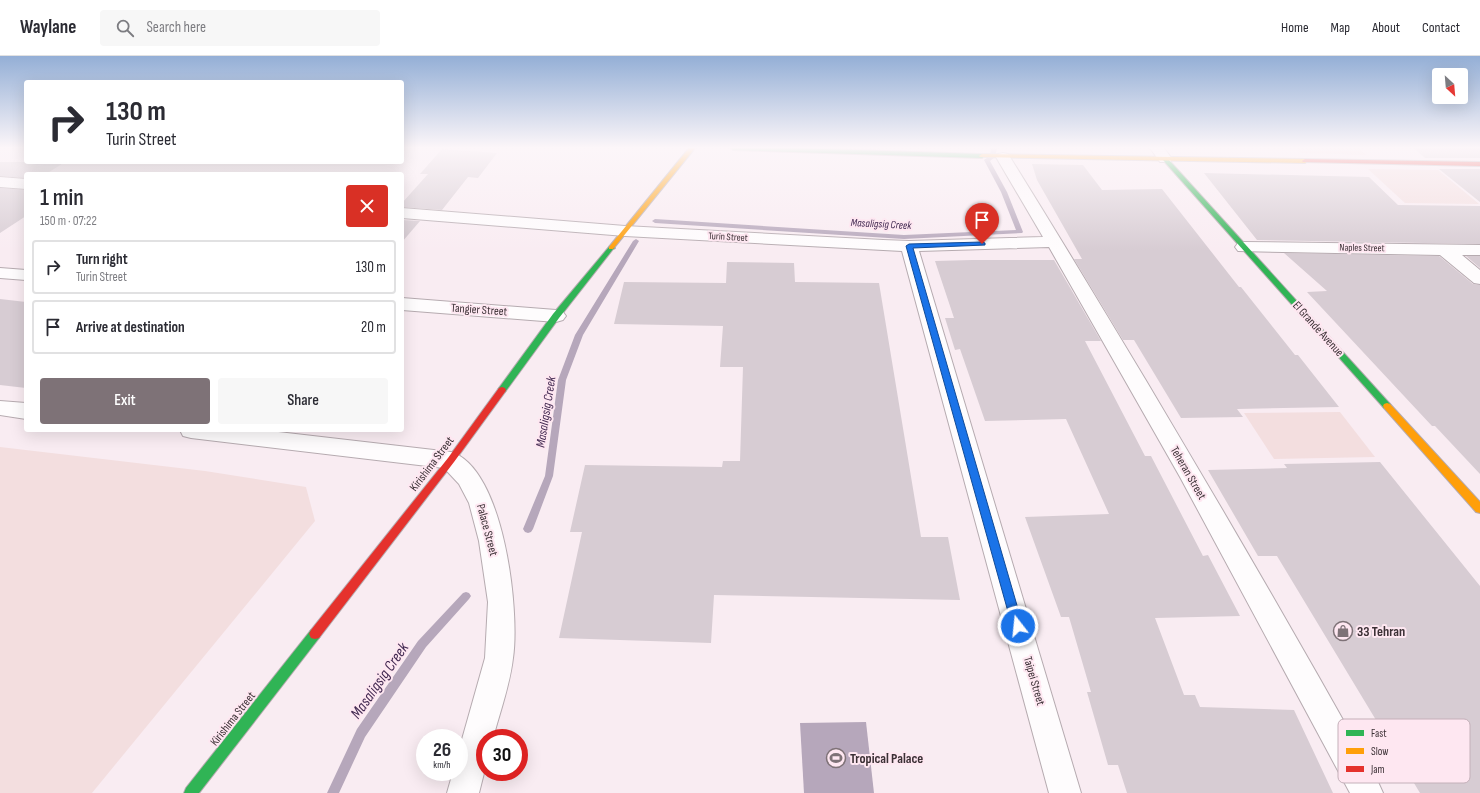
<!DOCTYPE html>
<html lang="en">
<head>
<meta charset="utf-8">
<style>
  body { margin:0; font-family:"Sofia Sans Condensed",sans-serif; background:#f7f7f7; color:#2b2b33; height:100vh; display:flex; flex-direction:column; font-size:15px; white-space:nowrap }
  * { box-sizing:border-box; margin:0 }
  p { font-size:13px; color:#7c7c81 }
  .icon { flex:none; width:22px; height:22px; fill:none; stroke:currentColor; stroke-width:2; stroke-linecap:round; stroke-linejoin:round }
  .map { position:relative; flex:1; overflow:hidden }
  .details { position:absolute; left:24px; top:116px; width:380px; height:260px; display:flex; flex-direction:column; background:#fff; border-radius:4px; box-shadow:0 4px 16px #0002 }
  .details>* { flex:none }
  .hud { position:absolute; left:24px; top:24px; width:380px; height:84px; border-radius:4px; box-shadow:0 4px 16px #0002; background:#fff; color:#2b2b33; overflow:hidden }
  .needle { width:26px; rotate:154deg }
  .controls { position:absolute; left:1432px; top:12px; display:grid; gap:8px }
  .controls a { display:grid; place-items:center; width:36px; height:36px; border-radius:4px; background:#fff; box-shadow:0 4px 16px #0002; font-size:20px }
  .speed { position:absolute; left:416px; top:673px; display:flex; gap:8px; font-size:20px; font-weight:700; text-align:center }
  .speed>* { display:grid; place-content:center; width:52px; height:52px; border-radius:50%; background:#fff; box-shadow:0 4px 16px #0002; line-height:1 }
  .speed small { font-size:10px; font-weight:400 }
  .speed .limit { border:6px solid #d22; background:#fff; color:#111 }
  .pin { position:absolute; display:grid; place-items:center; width:34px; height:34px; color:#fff; margin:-41px -17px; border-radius:50% 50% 50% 0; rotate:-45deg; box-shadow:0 0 4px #0007 }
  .pin .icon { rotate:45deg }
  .me { position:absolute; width:44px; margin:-22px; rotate:344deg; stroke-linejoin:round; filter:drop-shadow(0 0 3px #0008) }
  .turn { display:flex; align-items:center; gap:14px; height:84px; padding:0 16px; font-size:18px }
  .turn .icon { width:52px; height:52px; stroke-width:2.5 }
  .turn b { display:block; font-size:28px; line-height:34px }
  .round { display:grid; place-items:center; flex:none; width:42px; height:42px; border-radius:4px; background:#f7f7f7 }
  .head { display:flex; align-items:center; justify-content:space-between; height:68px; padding:0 16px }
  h1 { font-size:24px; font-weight:600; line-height:30px }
  .action { display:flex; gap:8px; margin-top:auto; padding:8px 16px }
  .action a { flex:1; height:46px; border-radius:4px; background:#7e7277; color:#fff; font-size:16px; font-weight:600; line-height:46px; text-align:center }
  .action a+a { background:#f7f7f7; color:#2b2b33 }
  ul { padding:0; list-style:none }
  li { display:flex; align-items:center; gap:12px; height:54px; margin:0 8px 6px; padding:0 8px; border:2px solid #e1e1e2; border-radius:4px }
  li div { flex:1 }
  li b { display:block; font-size:15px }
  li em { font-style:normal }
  header { display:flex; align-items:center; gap:24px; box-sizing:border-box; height:56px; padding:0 20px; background:#fff; border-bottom:1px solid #e1e1e2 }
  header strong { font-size:19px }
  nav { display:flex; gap:22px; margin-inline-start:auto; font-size:14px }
  .search { width:280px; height:36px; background:#f7f7f7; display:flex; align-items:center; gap:10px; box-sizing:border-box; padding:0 14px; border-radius:4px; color:#7c7c81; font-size:15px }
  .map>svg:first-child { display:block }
  .green { fill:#f3dedf }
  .water { fill:#b6a7bb }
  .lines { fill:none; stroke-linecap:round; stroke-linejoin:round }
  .stream { fill:#b6a7bb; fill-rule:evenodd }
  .building { fill:#d7ccd3 }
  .street-casing { stroke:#b6abb0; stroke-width:2 }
  .fast-casing { stroke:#b6abb0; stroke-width:2 }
  .slow-casing { stroke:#b6abb0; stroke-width:2 }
  .jam-casing { stroke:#b6abb0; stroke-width:2 }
  .street { fill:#fefcfd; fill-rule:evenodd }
  .fast { fill:#30b455; fill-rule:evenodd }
  .slow { fill:#ff9f0a; fill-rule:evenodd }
  .jam { fill:#e5322d; fill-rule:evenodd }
  .route { fill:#1a73e8; stroke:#114b97 }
  .labels { text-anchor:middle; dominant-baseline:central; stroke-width:4; stroke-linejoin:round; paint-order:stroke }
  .far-street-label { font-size:10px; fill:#3b3035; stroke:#fee7f1 }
  .far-water-label { font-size:11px; font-style:italic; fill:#422951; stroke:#fee7f1 }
  .street-label { font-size:12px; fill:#3b3035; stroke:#fee7f1 }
  .water-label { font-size:13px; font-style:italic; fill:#422951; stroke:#fee7f1 }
  .near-poi-label { font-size:14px; font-weight:bold; fill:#3b3035; stroke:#fee7f1; text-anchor:start }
  .near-water-label { font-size:16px; font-style:italic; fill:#422951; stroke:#fee7f1 }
  .key { fill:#fee7f1; stroke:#c4b0b9; stroke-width:1 }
  .key-label { font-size:11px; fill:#3b3035 }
</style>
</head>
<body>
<header>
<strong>Waylane</strong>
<div class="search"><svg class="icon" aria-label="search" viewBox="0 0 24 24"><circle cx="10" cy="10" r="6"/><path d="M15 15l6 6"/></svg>Search here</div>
<nav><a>Home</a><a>Map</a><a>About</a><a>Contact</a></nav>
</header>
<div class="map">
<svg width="1480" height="737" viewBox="0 0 1480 737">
  <rect width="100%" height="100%" fill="#f9ecf2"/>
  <g class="green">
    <path d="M 1295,92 L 1359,92 L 1366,99 L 1300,97 Z"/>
    <path d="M 1368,113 L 1438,114 L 1479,148 L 1405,147 Z"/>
    <path d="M 1340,356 L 1375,401 L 1274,403 L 1244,357 Z"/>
    <path d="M 0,391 L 205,415 L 306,431 L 315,465 L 92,737 L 0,737 Z"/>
  </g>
  <path class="water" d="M 866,666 L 874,737 L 804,737 L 800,667 Z"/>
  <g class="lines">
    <g class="stream">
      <path d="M 991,92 L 997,92 L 995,101 L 990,105 L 1007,136 L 1023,176 L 1022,177 L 904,183 L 655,167 L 652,165 L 655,163 L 904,179 L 1016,174 L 1001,136 L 984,104 L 990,100 Z"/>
      <path d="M 636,183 L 639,185 L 583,279 L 566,324 L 553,420 L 533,473 L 531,476 L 528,477 L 525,476 L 523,473 L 545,420 L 558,324 L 575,279 L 633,185 Z"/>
      <path d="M 466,536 L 469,537 L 471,540 L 469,543 L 426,591 L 365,681 L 339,737 L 327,737 L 357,673 L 418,585 L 463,537 Z"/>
    </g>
  </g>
  <g class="building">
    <path d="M 1414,92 L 1480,92 L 1480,102 L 1425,102 Z"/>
    <path d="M 442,93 L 497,97 L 478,122 L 468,121 L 442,154 L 402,151 L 402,147 L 428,118 L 420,118 Z"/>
    <path d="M 0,106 L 65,106 L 46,118 L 26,118 L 26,122 L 0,120 Z"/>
    <path d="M 1032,108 L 1083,109 L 1102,134 L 1162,133 L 1239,231 L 1241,231 L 1295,299 L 1298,299 L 1339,351 L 1237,353 L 1243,361 L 1181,362 L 1134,284 L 1123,284 L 1074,203 L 1082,203 L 1037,124 Z"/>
    <path d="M 1439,113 L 1480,113 L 1480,146 Z"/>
    <path d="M 1204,117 L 1369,121 L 1398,149 L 1480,150 L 1480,188 L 1257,184 Z"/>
    <path d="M 0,132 L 26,134 L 26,160 L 0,177 Z"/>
    <path d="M 402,164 L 420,165 L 402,186 Z"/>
    <path d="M 1284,197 L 1439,200 L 1473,228 L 1480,229 L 1480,418 L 1435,370 L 1432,370 L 1307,236 L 1327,235 Z"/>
    <path d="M 1466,200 L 1480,200 L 1480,212 Z"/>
    <path d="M 972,204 L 1054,204 L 1101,285 L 1085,285 L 1145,400 L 1151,400 L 1203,500 L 1208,499 L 1240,560 L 1155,562 L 1184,639 L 1195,639 L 1200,651 L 1294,654 L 1333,737 L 1127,737 L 1118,709 L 1108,709 L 1087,636 L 1091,636 L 1069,561 L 1061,561 L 1025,461 L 1109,458 L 1066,363 L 985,365 L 960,293 L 955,294 L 945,262 L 954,262 L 935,205 Z"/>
    <path d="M 727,206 L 794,207 L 795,226 L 879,227 L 921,481 L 948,481 L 960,544 L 714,539 L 711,587 L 559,582 L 582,476 L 570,476 L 585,409 L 722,411 L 723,405 L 740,405 L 743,311 L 720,311 L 723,270 L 614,268 L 624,226 L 726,227 Z"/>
    <path d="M 0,243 L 26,246 L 26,332 L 0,329 Z"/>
    <path d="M 1380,406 L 1480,530 L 1480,737 L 1420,737 L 1277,500 L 1258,500 L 1208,414 L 1287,412 L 1284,408 Z"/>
  </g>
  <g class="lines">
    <g class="street-casing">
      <g id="street">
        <path d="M 1150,92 L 1164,92 L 1172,103 L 1170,106 L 1160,106 Z"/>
        <path d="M 1003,97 L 1008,98 L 1010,101 C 1137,306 1260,515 1378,726 L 1383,737 L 1350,737 L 1180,421 L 1049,191 L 919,195 L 1081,737 L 1049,737 L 902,195 L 625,180 L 402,162 L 402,152 L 625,170 L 883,184 L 909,185 L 1043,181 L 996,101 L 998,98 Z"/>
        <path d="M 0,121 L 26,123 L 26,133 L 0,131 Z"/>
        <path d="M 1244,186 L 1480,189 L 1480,199 L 1462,199 L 1480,214 L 1480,228 L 1474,227 L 1440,199 L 1238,195 L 1235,191 L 1238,187 Z"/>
        <path d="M 0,212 L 26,214 L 26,224 L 0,222 Z"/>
        <path d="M 402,242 L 556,254 L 563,256 L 566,260 L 563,264 L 556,266 L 402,254 Z"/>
        <path d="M 0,345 L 26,347 L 26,363 L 0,359 Z"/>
        <path d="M 180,374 L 261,374 L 451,396 C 504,412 520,555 513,602 C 510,629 500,656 493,682 L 485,682 L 485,713 L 479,737 L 447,737 L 453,716 L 459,716 L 459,694 L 485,602 L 488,546 L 479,485 L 469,447 L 459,428 L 444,412 L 191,382 L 183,380 Z"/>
      </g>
    </g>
    <g class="fast-casing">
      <g id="fast">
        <path d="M 730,92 L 792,92 L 982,98 L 985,100 L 982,102 L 733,94 Z"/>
        <path d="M 1163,102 L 1167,102 L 1390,348 L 1391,350 L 1390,352 L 1384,352 L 1163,104 Z"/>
        <path d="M 611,190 L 615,192 L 613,193 L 559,262 L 505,336 L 499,336 L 498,334 L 499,332 L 553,258 L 609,191 Z"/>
        <path d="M 315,573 L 319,574 L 321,578 L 319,582 L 199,737 L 184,737 L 186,732 L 311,574 Z"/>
      </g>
    </g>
    <g class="slow-casing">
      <g id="slow">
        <path d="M 689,92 L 695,92 L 613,193 L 609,193 L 609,191 Z"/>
        <path d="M 982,98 L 1305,103 L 1308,105 L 1305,107 L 980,101 L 979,100 Z"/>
        <path d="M 1387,347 L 1390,348 L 1480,446 L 1480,457 L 1476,456 L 1384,352 L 1383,350 L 1384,348 Z"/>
      </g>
    </g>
    <g class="jam-casing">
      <g id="jam">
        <path d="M 1305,103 L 1480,106 L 1480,110 L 1303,106 L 1302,105 Z"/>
        <path d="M 502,331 L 505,332 L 506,334 L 505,336 L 454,406 L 319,582 L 315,583 L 311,582 L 309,578 L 311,574 L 448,402 L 499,332 Z"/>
      </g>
    </g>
    <use href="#street" class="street"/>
    <use href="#fast" class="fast"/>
    <use href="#slow" class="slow"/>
    <use href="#jam" class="jam"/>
  </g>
  <linearGradient id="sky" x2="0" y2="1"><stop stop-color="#94afd6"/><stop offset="0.47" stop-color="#fcf6f9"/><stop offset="1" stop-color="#fcf6f9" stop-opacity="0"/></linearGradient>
  <rect width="1480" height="195" fill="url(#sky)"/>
  <path class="route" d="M 982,186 L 985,187 L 985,189 L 913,192 L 1023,570 L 1022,573 L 1018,575 L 1014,573 L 1012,570 L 906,190 L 909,188 Z"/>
  <defs>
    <g id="shop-ring" transform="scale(1)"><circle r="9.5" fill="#fee7f1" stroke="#7e7277" stroke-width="1.5"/><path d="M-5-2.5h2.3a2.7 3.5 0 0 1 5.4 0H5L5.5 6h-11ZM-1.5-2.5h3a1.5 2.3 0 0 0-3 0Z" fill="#7e7277"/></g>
    <g id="stadium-ring" transform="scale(1)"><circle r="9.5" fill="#fee7f1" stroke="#7e7277" stroke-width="1.5"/><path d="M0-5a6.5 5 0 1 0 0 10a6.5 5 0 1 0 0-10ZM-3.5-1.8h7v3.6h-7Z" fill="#7e7277"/></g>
  </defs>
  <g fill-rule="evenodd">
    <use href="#shop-ring" x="1343" y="575"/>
    <use href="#stadium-ring" x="836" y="702"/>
  </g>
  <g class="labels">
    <g class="far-street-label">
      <text transform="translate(728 181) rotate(3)">Turin Street</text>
      <text transform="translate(1362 192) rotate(1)">Naples Street</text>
    </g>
    <g class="far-water-label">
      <text transform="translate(881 168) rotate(3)">Masaligsig Creek</text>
    </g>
    <g class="street-label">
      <text transform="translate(479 254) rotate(4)">Tangier Street</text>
      <text transform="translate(1318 273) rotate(48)">El Grande Avenue</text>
      <text transform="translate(432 408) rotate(-53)">Kirishima Street</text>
      <text transform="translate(1188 417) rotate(60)">Teheran Street</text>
      <text transform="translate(487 474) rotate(75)">Palace Street</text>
      <text transform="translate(1034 625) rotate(74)">Taipei Street</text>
      <text transform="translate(233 663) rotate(-52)">Kirishima Street</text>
    </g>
    <g class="water-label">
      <text transform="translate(546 356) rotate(-81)">Masaligsig Creek</text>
    </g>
    <g class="near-poi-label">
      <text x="1357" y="575">33 Tehran</text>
      <text x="850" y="702">Tropical Palace</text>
    </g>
    <g class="near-water-label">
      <text transform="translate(380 625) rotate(-55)">Masaligsig Creek</text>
    </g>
  </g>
  <rect x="1338" y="663" width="132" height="64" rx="6" class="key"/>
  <rect x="1346" y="674" width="18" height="6" fill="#30b455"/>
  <rect x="1346" y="692" width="18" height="6" fill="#ff9f0a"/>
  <rect x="1346" y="710" width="18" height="6" fill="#e5322d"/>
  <g class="key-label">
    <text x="1371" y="681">Fast</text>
    <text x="1371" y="699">Slow</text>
    <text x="1371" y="717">Jam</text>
  </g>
</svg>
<div class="controls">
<a><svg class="needle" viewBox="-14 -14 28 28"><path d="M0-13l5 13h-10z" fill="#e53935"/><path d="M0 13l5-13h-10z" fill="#7c7c81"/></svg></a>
</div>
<div class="speed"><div>26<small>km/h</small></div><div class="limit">30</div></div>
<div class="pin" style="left:982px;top:188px;background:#d93025"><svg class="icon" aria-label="arrive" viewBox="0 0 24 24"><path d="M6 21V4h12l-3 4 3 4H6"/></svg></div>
<svg class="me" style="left:1018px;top:570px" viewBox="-20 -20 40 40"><circle r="17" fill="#1a73e8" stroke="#fff" stroke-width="3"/><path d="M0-11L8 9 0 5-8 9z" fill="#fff"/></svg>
<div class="hud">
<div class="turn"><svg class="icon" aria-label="right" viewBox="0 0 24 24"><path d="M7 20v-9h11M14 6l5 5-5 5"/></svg><div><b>130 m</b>Turin Street</div></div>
</div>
<section class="details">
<div class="head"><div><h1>1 min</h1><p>150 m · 07:22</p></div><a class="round" style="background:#d93025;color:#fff"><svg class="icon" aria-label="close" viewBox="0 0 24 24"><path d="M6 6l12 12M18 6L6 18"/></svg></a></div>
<ul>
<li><svg class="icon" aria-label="right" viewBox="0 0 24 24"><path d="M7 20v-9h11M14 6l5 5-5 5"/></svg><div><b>Turn right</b><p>Turin Street</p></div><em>130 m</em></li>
<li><svg class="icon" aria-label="arrive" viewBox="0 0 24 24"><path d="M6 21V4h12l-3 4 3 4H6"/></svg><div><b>Arrive at destination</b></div><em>20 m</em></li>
</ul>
<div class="action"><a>Exit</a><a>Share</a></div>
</section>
</div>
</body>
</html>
